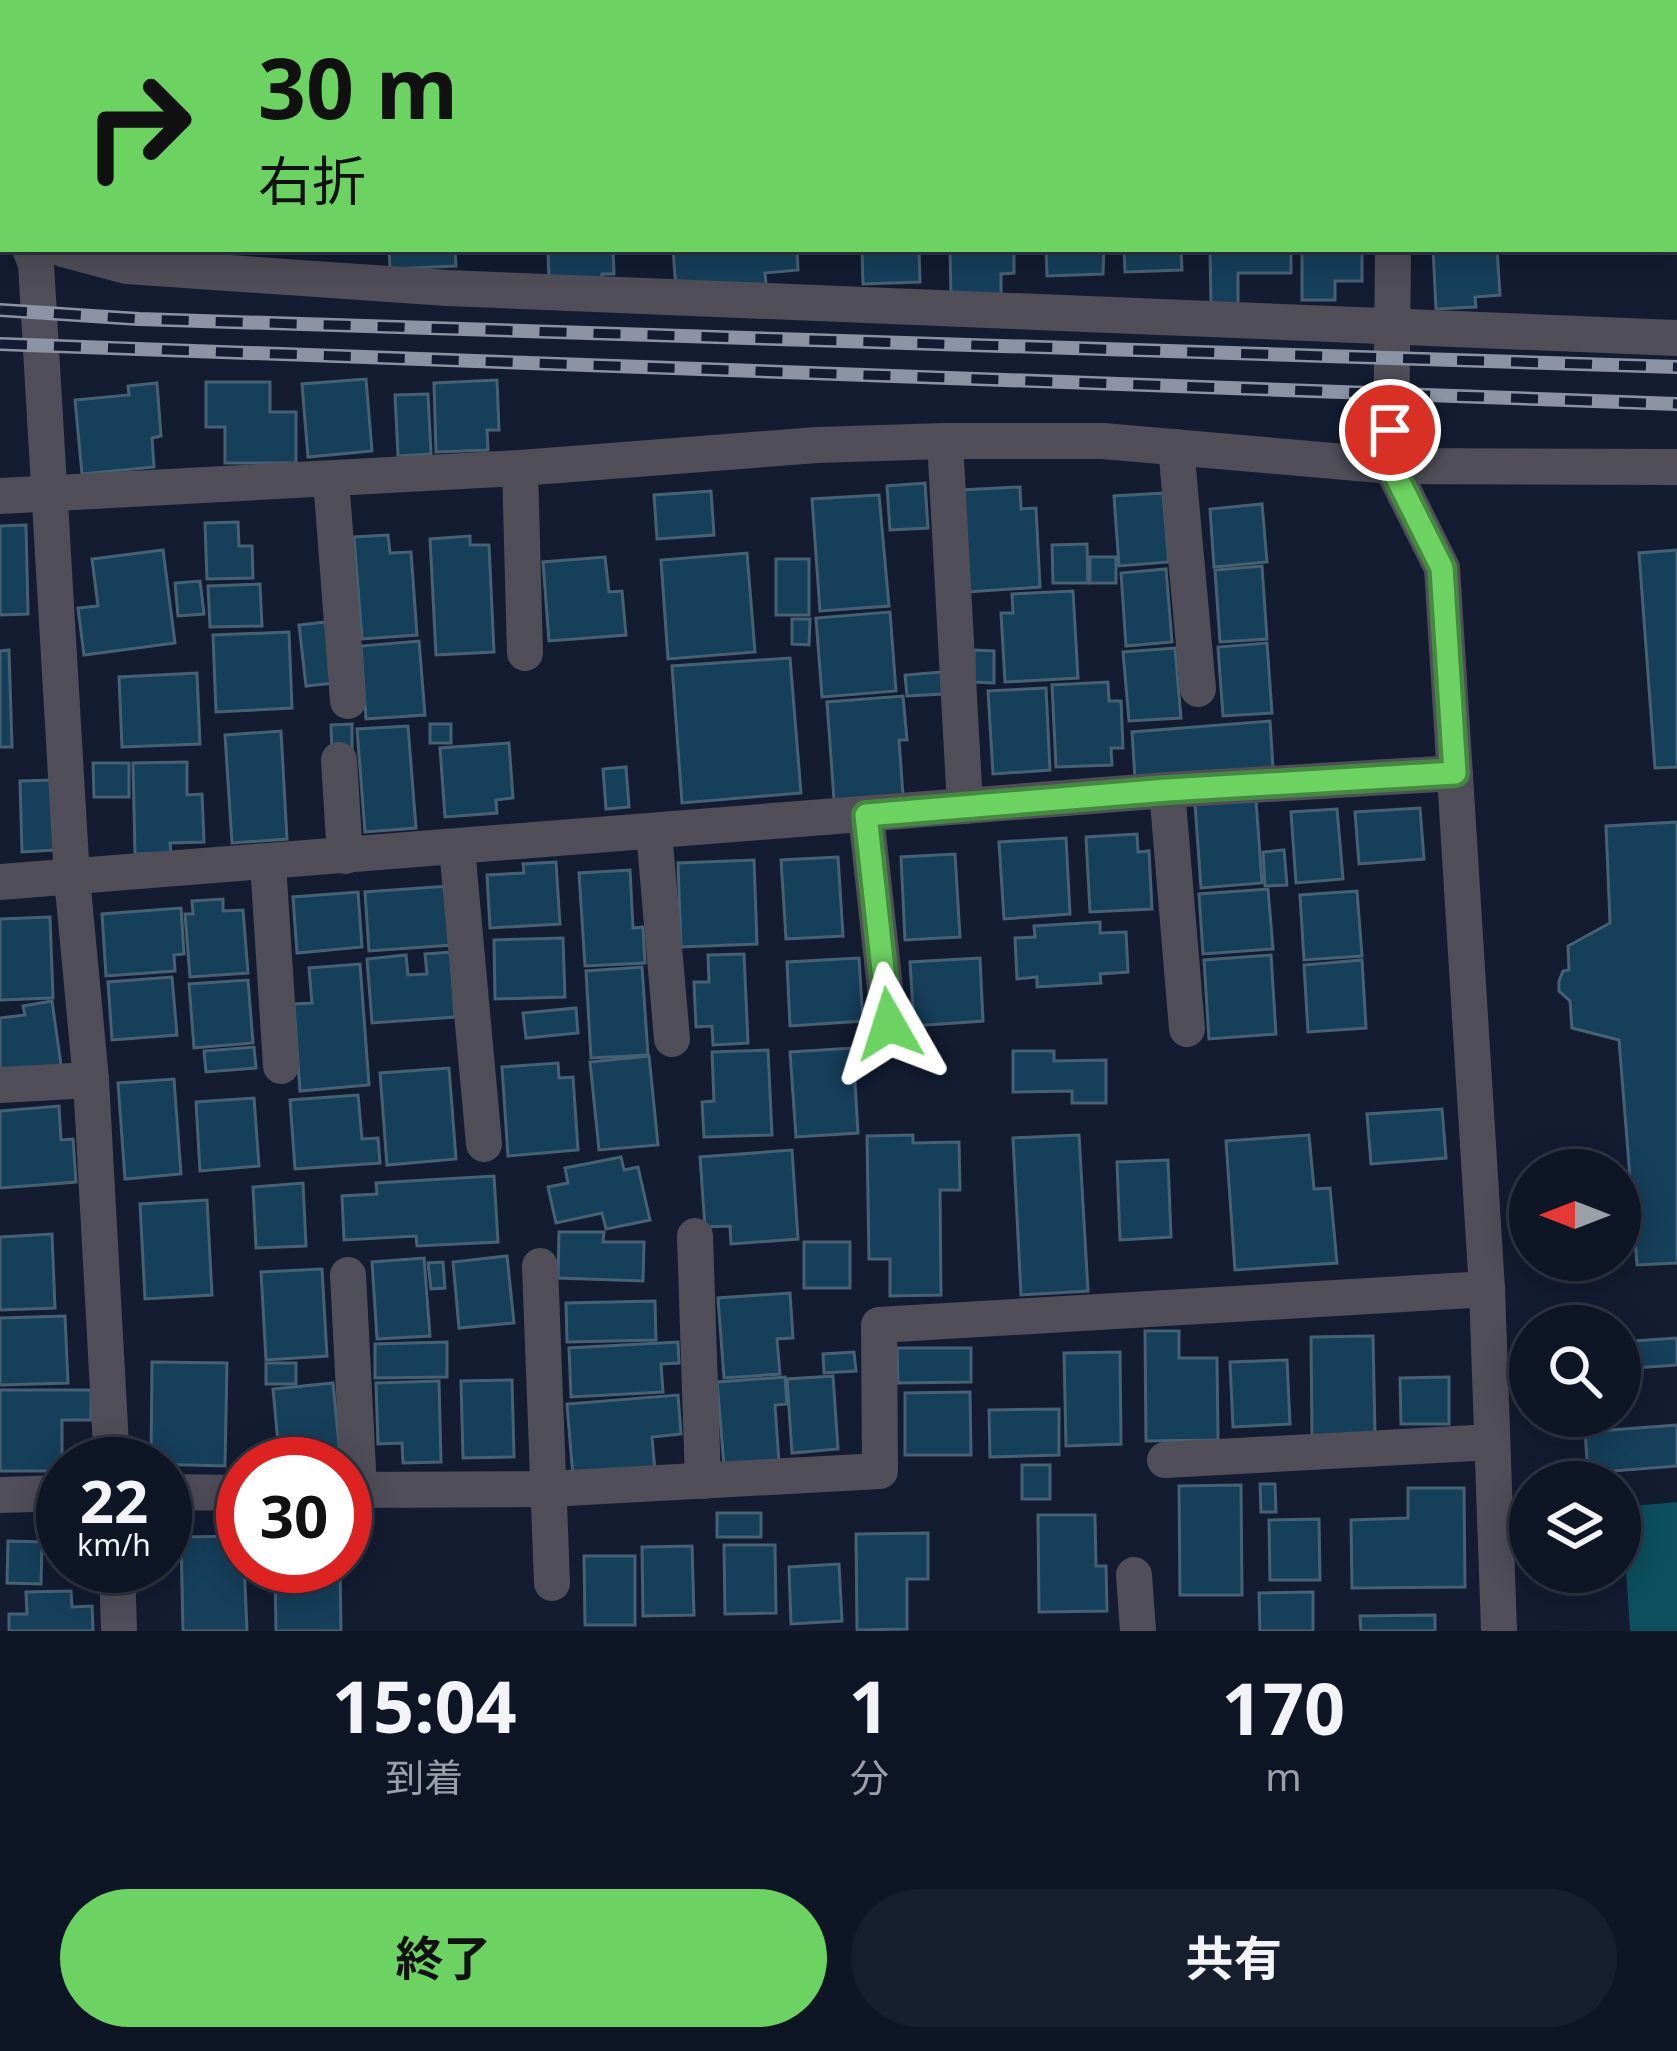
<!DOCTYPE html>
<html lang="ja">
<head>
<meta charset="utf-8">
<style>
  body { margin:0; font-family:"Noto Sans","Noto Sans JP",sans-serif; background:#171e2d; color:#f1f3f6; height:100vh; display:flex; flex-direction:column; font-size:45px; white-space:nowrap }
  * { box-sizing:border-box; margin:0 }
  p { font-size:39px; color:#9b9fa7 }
  .icon { flex:none; width:66px; height:66px; fill:none; stroke:currentColor; stroke-width:2; stroke-linecap:round; stroke-linejoin:round }
  .map { position:relative; height:1631px; overflow:hidden }
  .sheet { display:flex; flex-direction:column; background:#0e1525; flex:1 }
  .sheet>* { flex:none }
  .top-card { position:absolute; left:0px; top:0px; width:1677px; height:252px; box-shadow:0 6px 30px #0003,0 0 0 3px #2e3442; background:#6cd362; color:#111; overflow:hidden }
  .needle { width:78px; rotate:270deg }
  .tools { position:absolute; left:1509px; top:1149px; display:grid; gap:24px }
  .tools a { display:grid; place-items:center; width:132px; height:132px; border-radius:50%; background:#0e1525; box-shadow:0 6px 30px #0003,0 0 0 3px #2e3442; font-size:60px }
  .speed { position:absolute; left:36px; top:1437px; display:flex; gap:24px; font-size:60px; font-weight:700; text-align:center }
  .speed>* { display:grid; place-content:center; width:156px; height:156px; border-radius:50%; background:#0e1525; box-shadow:0 6px 30px #0003,0 0 0 3px #2e3442; line-height:1 }
  .speed small { font-size:30px; font-weight:400 }
  .speed .limit { border:18px solid #d22; background:#fff; color:#111 }
  .pin { position:absolute; display:grid; place-items:center; width:102px; height:102px; color:#fff; margin:-51px; border:6px solid #fff; border-radius:50%; box-shadow:0 3px 12px #0007 }
  .me { position:absolute; width:132px; margin:-66px; rotate:354deg; stroke-linejoin:round; filter:drop-shadow(0 0 9px #0008) }
  .turn { display:flex; align-items:center; gap:42px; height:252px; padding:0 60px; font-size:54px }
  .turn .icon { width:156px; height:156px; stroke-width:2.5 }
  .turn b { display:block; font-size:84px; line-height:102px }
  .eta { display:flex; justify-content:space-evenly; align-items:center; height:204px; text-align:center }
  .eta b { font-size:72px; font-weight:700; line-height:84px }
  .action { display:flex; gap:24px; margin-top:auto; padding:24px 60px }
  .action a { flex:1; height:138px; border-radius:72px; background:#6cd362; color:#111; font-size:48px; font-weight:700; line-height:138px; text-align:center }
  .action a+a { background:#171e2d; color:#f1f3f6 }
  .map>svg:first-child { display:block }
  .water { fill:#0d4f5d }
  .building { fill:#163f5a; stroke:#476174; stroke-width:3 }
  .lines { fill:none; stroke-linecap:round; stroke-linejoin:round }
  .minor { stroke:#4f4e59; stroke-width:36 }
  .rail-casing { stroke:#8b93a4; stroke-width:14 }
  .rail { stroke:#131c31; stroke-width:9; stroke-dasharray:27; stroke-linecap:butt }
  .route-casing { stroke:#468940; stroke-width:30 }
  .route { stroke:#6cd362; stroke-width:21 }
</style>
</head>
<body>
<div class="map">
<svg width="1677" height="1631" viewBox="0 0 1677 1631">
  <rect width="100%" height="100%" fill="#131c31"/>
  <path class="water" d="M 1677,1502 L 1677,1631 L 1630,1631 L 1622,1507 Z"/>
  <g class="building">
    <rect x="46" y="0" width="125" height="3"/>
    <path d="M 875,0 L 1014,0 L 1014,3 L 876,3 Z"/>
    <path d="M 389,249 L 455,249 L 456,266 L 390,269 Z"/>
    <path d="M 548,249 L 613,249 L 614,274 L 602,274 L 602,280 L 549,281 Z"/>
    <path d="M 673,249 L 797,249 L 798,270 L 765,273 L 766,284 L 676,290 Z"/>
    <path d="M 862,249 L 919,249 L 920,282 L 863,284 Z"/>
    <path d="M 950,249 L 1014,249 L 1014,273 L 1001,274 L 1001,296 L 951,298 Z"/>
    <path d="M 1046,249 L 1104,249 L 1103,274 L 1047,276 Z"/>
    <path d="M 1124,249 L 1181,249 L 1182,270 L 1125,272 Z"/>
    <path d="M 1210,249 L 1291,249 L 1291,273 L 1238,273 L 1238,305 L 1211,305 Z"/>
    <path d="M 1302,249 L 1362,249 L 1362,281 L 1335,281 L 1335,300 L 1302,300 Z"/>
    <path d="M 1433,249 L 1497,249 L 1500,295 L 1475,297 L 1476,307 L 1436,309 Z"/>
    <path d="M 366,379 L 372,451 L 308,457 L 302,384 Z"/>
    <path d="M 497,380 L 499,430 L 487,430 L 488,450 L 436,452 L 434,383 Z"/>
    <path d="M 206,382 L 270,382 L 270,412 L 296,412 L 296,463 L 225,463 L 225,427 L 206,427 Z"/>
    <path d="M 157,383 L 161,436 L 152,438 L 154,467 L 82,474 L 75,400 L 129,395 L 128,386 Z"/>
    <path d="M 428,394 L 431,454 L 398,456 L 395,395 Z"/>
    <path d="M 925,483 L 928,528 L 890,530 L 887,486 Z"/>
    <path d="M 1020,487 L 1021,509 L 1036,508 L 1040,587 L 968,592 L 962,490 Z"/>
    <path d="M 711,491 L 714,535 L 657,539 L 654,495 Z"/>
    <path d="M 1163,493 L 1169,562 L 1119,566 L 1114,496 Z"/>
    <path d="M 879,495 L 889,606 L 820,611 L 812,499 Z"/>
    <path d="M 1262,504 L 1267,562 L 1214,567 L 1210,509 Z"/>
    <path d="M 238,522 L 239,546 L 252,546 L 253,578 L 207,579 L 205,523 Z"/>
    <path d="M 26,525 L 28,614 L 0,615 L 0,526 Z"/>
    <path d="M 388,535 L 390,553 L 411,552 L 417,635 L 362,639 L 354,537 Z"/>
    <path d="M 470,536 L 470,545 L 489,545 L 494,652 L 436,655 L 430,539 Z"/>
    <path d="M 1087,544 L 1088,583 L 1053,583 L 1052,545 Z"/>
    <path d="M 163,550 L 175,643 L 84,655 L 78,608 L 98,606 L 92,559 Z"/>
    <path d="M 1677,550 L 1677,767 L 1655,768 L 1639,553 Z"/>
    <path d="M 747,553 L 755,652 L 668,659 L 661,560 Z"/>
    <path d="M 605,557 L 609,592 L 622,591 L 626,635 L 549,641 L 543,562 Z"/>
    <rect x="1090" y="557" width="26" height="26"/>
    <rect x="776" y="559" width="33" height="56"/>
    <path d="M 1262,566 L 1267,639 L 1220,642 L 1215,570 Z"/>
    <path d="M 1166,569 L 1172,642 L 1126,646 L 1121,573 Z"/>
    <path d="M 200,581 L 204,614 L 178,616 L 175,583 Z"/>
    <path d="M 260,584 L 262,626 L 210,627 L 208,586 Z"/>
    <path d="M 1073,591 L 1078,678 L 1005,682 L 1001,613 L 1013,613 L 1012,594 Z"/>
    <path d="M 890,612 L 896,691 L 822,697 L 816,618 Z"/>
    <path d="M 792,619 L 810,619 L 809,645 L 792,644 Z"/>
    <path d="M 326,622 L 334,683 L 306,686 L 299,625 Z"/>
    <path d="M 289,632 L 292,708 L 216,712 L 213,635 Z"/>
    <path d="M 419,641 L 425,715 L 366,719 L 361,646 Z"/>
    <path d="M 1267,643 L 1272,713 L 1223,716 L 1218,647 Z"/>
    <path d="M 1175,648 L 1181,718 L 1129,721 L 1123,652 Z"/>
    <path d="M 9,650 L 12,747 L 0,747 L 0,651 Z"/>
    <path d="M 974,650 L 994,651 L 994,683 L 974,682 Z"/>
    <path d="M 790,658 L 801,793 L 682,803 L 672,666 Z"/>
    <path d="M 941,672 L 943,694 L 907,696 L 905,675 Z"/>
    <path d="M 197,673 L 200,744 L 122,747 L 119,677 Z"/>
    <path d="M 1108,682 L 1109,701 L 1121,701 L 1123,748 L 1111,748 L 1112,765 L 1056,767 L 1052,685 Z"/>
    <path d="M 1046,688 L 1050,770 L 993,774 L 988,691 Z"/>
    <path d="M 903,696 L 907,740 L 899,740 L 903,795 L 834,800 L 827,702 Z"/>
    <path d="M 1270,721 L 1273,768 L 1135,779 L 1132,732 Z"/>
    <path d="M 352,724 L 352,753 L 332,754 L 331,725 Z"/>
    <rect x="430" y="724" width="21" height="19"/>
    <path d="M 408,726 L 416,828 L 365,832 L 357,729 Z"/>
    <path d="M 281,731 L 287,839 L 232,843 L 225,735 Z"/>
    <path d="M 509,743 L 513,798 L 496,800 L 497,813 L 445,817 L 440,748 Z"/>
    <path d="M 187,762 L 187,795 L 202,794 L 204,842 L 170,843 L 171,853 L 135,854 L 133,763 Z"/>
    <path d="M 93,763 L 129,763 L 129,797 L 94,797 Z"/>
    <path d="M 626,767 L 629,807 L 606,809 L 603,769 Z"/>
    <path d="M 53,780 L 55,850 L 22,852 L 20,781 Z"/>
    <path d="M 1256,800 L 1262,883 L 1201,888 L 1195,804 Z"/>
    <path d="M 1420,808 L 1424,859 L 1359,864 L 1355,812 Z"/>
    <path d="M 1337,809 L 1343,879 L 1296,883 L 1291,812 Z"/>
    <path d="M 1677,822 L 1677,1263 L 1637,1265 L 1619,1040 L 1572,1028 L 1570,1001 L 1559,991 L 1559,981 L 1563,971 L 1569,970 L 1568,946 L 1610,923 L 1606,826 Z"/>
    <path d="M 1137,834 L 1138,852 L 1149,851 L 1152,909 L 1090,912 L 1086,837 Z"/>
    <path d="M 1066,838 L 1070,914 L 1004,919 L 999,842 Z"/>
    <path d="M 1284,850 L 1287,885 L 1265,886 L 1263,852 Z"/>
    <path d="M 955,854 L 960,937 L 905,940 L 901,857 Z"/>
    <path d="M 838,857 L 843,936 L 786,939 L 781,860 Z"/>
    <path d="M 754,860 L 757,944 L 681,947 L 678,863 Z"/>
    <path d="M 556,862 L 560,924 L 490,928 L 487,875 L 524,873 L 523,864 Z"/>
    <path d="M 630,870 L 633,928 L 643,927 L 645,963 L 585,966 L 579,873 Z"/>
    <path d="M 448,886 L 453,945 L 369,951 L 365,892 Z"/>
    <path d="M 1268,889 L 1273,949 L 1203,954 L 1199,894 Z"/>
    <path d="M 1357,891 L 1362,956 L 1304,960 L 1300,895 Z"/>
    <path d="M 358,892 L 362,947 L 297,953 L 293,897 Z"/>
    <path d="M 223,899 L 223,911 L 243,910 L 248,973 L 190,977 L 185,914 L 193,914 L 192,901 Z"/>
    <path d="M 181,908 L 184,954 L 174,955 L 175,971 L 106,976 L 102,914 Z"/>
    <path d="M 50,917 L 53,998 L 0,1000 L 0,919 Z"/>
    <path d="M 1100,922 L 1100,933 L 1126,932 L 1128,972 L 1100,974 L 1101,983 L 1037,987 L 1037,977 L 1017,979 L 1015,938 L 1035,937 L 1034,926 Z"/>
    <path d="M 563,938 L 565,997 L 495,999 L 494,940 Z"/>
    <path d="M 451,952 L 455,1017 L 372,1023 L 367,959 L 406,955 L 408,975 L 427,974 L 425,954 Z"/>
    <path d="M 744,954 L 748,1043 L 713,1045 L 712,1026 L 696,1027 L 694,982 L 709,982 L 708,955 Z"/>
    <path d="M 1271,955 L 1276,1034 L 1209,1039 L 1204,960 Z"/>
    <path d="M 859,958 L 863,1021 L 790,1026 L 787,962 Z"/>
    <path d="M 980,958 L 983,1021 L 914,1026 L 910,962 Z"/>
    <path d="M 1362,960 L 1366,1028 L 1308,1032 L 1304,965 Z"/>
    <path d="M 360,964 L 369,1085 L 300,1091 L 294,1004 L 312,1003 L 309,968 Z"/>
    <path d="M 642,967 L 648,1055 L 591,1058 L 586,971 Z"/>
    <path d="M 172,977 L 177,1035 L 112,1040 L 108,982 Z"/>
    <path d="M 248,980 L 253,1043 L 194,1048 L 189,984 Z"/>
    <path d="M 52,1001 L 61,1065 L 0,1074 L 0,1018 L 25,1015 L 23,1006 Z"/>
    <path d="M 576,1008 L 578,1033 L 526,1038 L 523,1013 Z"/>
    <path d="M 254,1047 L 256,1068 L 206,1072 L 204,1051 Z"/>
    <path d="M 853,1048 L 858,1133 L 796,1137 L 790,1052 Z"/>
    <path d="M 768,1050 L 772,1135 L 704,1137 L 702,1102 L 714,1101 L 712,1052 Z"/>
    <path d="M 1013,1051 L 1054,1051 L 1054,1061 L 1106,1060 L 1106,1103 L 1072,1103 L 1072,1091 L 1013,1092 Z"/>
    <path d="M 649,1056 L 658,1145 L 599,1150 L 590,1062 Z"/>
    <path d="M 558,1063 L 559,1078 L 573,1077 L 578,1150 L 508,1156 L 502,1067 Z"/>
    <path d="M 449,1068 L 456,1159 L 387,1165 L 380,1073 Z"/>
    <path d="M 174,1079 L 181,1174 L 125,1179 L 118,1083 Z"/>
    <path d="M 358,1095 L 362,1139 L 378,1138 L 380,1163 L 295,1169 L 290,1100 Z"/>
    <path d="M 254,1098 L 259,1166 L 200,1171 L 196,1102 Z"/>
    <path d="M 59,1106 L 61,1140 L 73,1139 L 76,1182 L 0,1188 L 0,1111 Z"/>
    <path d="M 1442,1109 L 1446,1158 L 1371,1164 L 1367,1114 Z"/>
    <path d="M 913,1135 L 913,1143 L 959,1142 L 960,1190 L 940,1190 L 941,1295 L 890,1296 L 890,1259 L 869,1259 L 867,1136 Z"/>
    <path d="M 1079,1135 L 1088,1291 L 1021,1295 L 1013,1138 Z"/>
    <path d="M 1309,1135 L 1314,1189 L 1330,1188 L 1337,1263 L 1235,1270 L 1226,1141 Z"/>
    <path d="M 792,1150 L 798,1239 L 731,1244 L 730,1226 L 705,1227 L 700,1157 Z"/>
    <path d="M 621,1157 L 624,1170 L 638,1167 L 650,1220 L 606,1229 L 602,1213 L 556,1223 L 548,1187 L 568,1183 L 565,1168 Z"/>
    <path d="M 1168,1160 L 1171,1237 L 1120,1240 L 1117,1162 Z"/>
    <path d="M 494,1176 L 498,1242 L 417,1246 L 416,1236 L 344,1240 L 342,1196 L 377,1194 L 376,1183 Z"/>
    <path d="M 303,1183 L 306,1246 L 256,1248 L 253,1187 Z"/>
    <path d="M 207,1200 L 212,1295 L 145,1299 L 140,1204 Z"/>
    <path d="M 559,1232 L 604,1232 L 603,1242 L 644,1242 L 643,1281 L 558,1278 Z"/>
    <path d="M 52,1234 L 55,1308 L 0,1310 L 0,1237 Z"/>
    <rect x="804" y="1242" width="46" height="46"/>
    <path d="M 507,1256 L 514,1323 L 459,1328 L 453,1262 Z"/>
    <path d="M 424,1258 L 430,1336 L 377,1339 L 372,1262 Z"/>
    <path d="M 443,1262 L 445,1288 L 431,1289 L 428,1263 Z"/>
    <path d="M 322,1269 L 327,1356 L 266,1360 L 261,1272 Z"/>
    <path d="M 790,1293 L 793,1338 L 777,1339 L 780,1374 L 724,1378 L 718,1298 Z"/>
    <path d="M 655,1301 L 656,1340 L 567,1342 L 566,1303 Z"/>
    <path d="M 65,1316 L 68,1383 L 0,1385 L 0,1318 Z"/>
    <path d="M 1145,1331 L 1179,1331 L 1179,1358 L 1217,1358 L 1218,1440 L 1146,1441 Z"/>
    <path d="M 1373,1336 L 1375,1435 L 1312,1436 L 1311,1337 Z"/>
    <path d="M 1677,1338 L 1677,1365 L 1620,1369 L 1620,1342 Z"/>
    <path d="M 447,1342 L 447,1377 L 375,1378 L 375,1344 Z"/>
    <path d="M 678,1342 L 679,1363 L 661,1364 L 663,1392 L 571,1397 L 569,1348 Z"/>
    <path d="M 897,1348 L 971,1348 L 971,1382 L 898,1383 Z"/>
    <path d="M 854,1352 L 856,1371 L 824,1373 L 823,1354 Z"/>
    <path d="M 1120,1352 L 1121,1444 L 1066,1446 L 1064,1353 Z"/>
    <path d="M 1287,1360 L 1290,1424 L 1233,1427 L 1230,1362 Z"/>
    <path d="M 152,1362 L 227,1363 L 225,1466 L 151,1464 Z"/>
    <rect x="266" y="1363" width="30" height="21"/>
    <path d="M 833,1376 L 838,1449 L 792,1453 L 787,1379 Z"/>
    <path d="M 785,1377 L 787,1404 L 775,1405 L 779,1462 L 724,1465 L 717,1382 Z"/>
    <path d="M 1449,1377 L 1449,1424 L 1401,1424 L 1400,1378 Z"/>
    <path d="M 512,1380 L 514,1457 L 463,1458 L 461,1381 Z"/>
    <path d="M 439,1381 L 441,1462 L 403,1463 L 402,1443 L 378,1444 L 376,1383 Z"/>
    <path d="M 333,1383 L 341,1464 L 280,1464 L 273,1389 Z"/>
    <path d="M 0,1390 L 91,1390 L 91,1420 L 62,1420 L 62,1471 L 0,1471 Z"/>
    <path d="M 970,1392 L 971,1455 L 905,1455 L 905,1393 Z"/>
    <path d="M 678,1395 L 681,1434 L 652,1437 L 655,1471 L 573,1477 L 567,1404 Z"/>
    <path d="M 1059,1409 L 1059,1455 L 990,1457 L 989,1410 Z"/>
    <path d="M 1677,1425 L 1677,1466 L 1588,1473 L 1585,1432 Z"/>
    <rect x="1022" y="1465" width="28" height="34"/>
    <path d="M 1260,1484 L 1275,1484 L 1276,1512 L 1261,1512 Z"/>
    <path d="M 1241,1485 L 1242,1595 L 1180,1595 L 1179,1486 Z"/>
    <path d="M 1408,1488 L 1464,1488 L 1465,1587 L 1352,1588 L 1351,1520 L 1408,1518 Z"/>
    <rect x="717" y="1513" width="44" height="24"/>
    <path d="M 1038,1515 L 1095,1515 L 1096,1566 L 1106,1566 L 1107,1611 L 1039,1612 Z"/>
    <path d="M 1319,1519 L 1320,1580 L 1270,1580 L 1269,1520 Z"/>
    <path d="M 928,1533 L 928,1579 L 907,1579 L 907,1629 L 857,1630 L 856,1534 Z"/>
    <path d="M 243,1536 L 247,1631 L 183,1631 L 181,1537 Z"/>
    <path d="M 8,1541 L 42,1542 L 41,1584 L 7,1583 Z"/>
    <path d="M 724,1545 L 775,1545 L 776,1613 L 725,1614 Z"/>
    <path d="M 692,1546 L 694,1615 L 643,1616 L 642,1547 Z"/>
    <path d="M 584,1556 L 635,1556 L 635,1625 L 585,1625 Z"/>
    <path d="M 839,1564 L 842,1621 L 791,1624 L 789,1567 Z"/>
    <path d="M 275,1566 L 340,1566 L 341,1631 L 276,1631 Z"/>
    <path d="M 71,1591 L 72,1607 L 92,1606 L 93,1631 L 9,1631 L 9,1614 L 27,1614 L 26,1592 Z"/>
    <path d="M 1313,1592 L 1313,1631 L 1260,1631 L 1259,1593 Z"/>
    <path d="M 1435,1615 L 1435,1631 L 1361,1631 L 1360,1616 Z"/>
  </g>
  <g class="lines">
    <g class="minor">
      <path d="M 14,0 L 14,3"/>
      <path d="M 780,0 L 780,3"/>
      <path d="M 1379,0 L 1379,3"/>
      <path d="M 1673,0 L 1673,3"/>
      <path d="M 1674,30 L 1677,32"/>
      <path d="M 0,227 L 3,227"/>
      <path d="M 30,249 L 36,264 L 72,878 L 91,1080 L 112,1464"/>
      <path d="M 63,249 L 127,266 L 447,288 L 1677,338"/>
      <path d="M 1393,249 L 1391,466 L 1442,568 L 1487,1289 L 1499,1631"/>
      <path d="M 945,441 L 965,806"/>
      <path d="M 1176,447 L 1198,689"/>
      <path d="M 520,468 L 525,653"/>
      <path d="M 331,479 L 348,701"/>
      <path d="M 0,496 L 520,468 L 817,445 L 945,441 L 1103,441 L 1391,466 L 1677,467"/>
      <path d="M 339,760 L 345,856"/>
      <path d="M 1167,790 L 1187,1029"/>
      <path d="M 866,815 L 889,1025"/>
      <path d="M 654,832 L 672,1039"/>
      <path d="M 457,848 L 484,1144"/>
      <path d="M 268,863 L 281,1066"/>
      <path d="M 0,882 L 1167,790 L 1455,773"/>
      <path d="M 0,1085 L 91,1080"/>
      <path d="M 695,1236 L 703,1481"/>
      <path d="M 540,1266 L 552,1583"/>
      <path d="M 348,1275 L 359,1489"/>
      <path d="M 1165,1460 L 1492,1442"/>
      <path d="M 345,1490 L 548,1489 L 880,1471 L 879,1325 L 1487,1289"/>
      <path d="M 165,1492 L 243,1493"/>
      <path d="M 0,1495 L 63,1493"/>
      <path d="M 117,1566 L 119,1631"/>
      <path d="M 1134,1575 L 1138,1631"/>
    </g>
    <g class="rail-casing">
      <g id="rail">
        <path d="M 0,310 L 139,319 L 1677,367"/>
        <path d="M 0,344 L 1677,404"/>
      </g>
    </g>
    <use href="#rail" class="rail"/>
  </g>
  <g class="lines">
    <g class="route-casing">
      <path id="route" d="M 889,1024 L 866,815 L 1167,790 L 1455,773 L 1442,568 L 1391,466 L 1390,430"/>
    </g>
    <use href="#route" class="route"/>
  </g>
</svg>
<div class="tools">
<a><svg class="needle" viewBox="-14 -14 28 28"><path d="M0-13l5 13h-10z" fill="#e53935"/><path d="M0 13l5-13h-10z" fill="#9b9fa7"/></svg></a>
<a><svg class="icon" aria-label="search" viewBox="0 0 24 24"><circle cx="10" cy="10" r="6"/><path d="M15 15l6 6"/></svg></a>
<a><svg class="icon" aria-label="layers" viewBox="0 0 24 24"><path d="M12 4l9 5-9 5-9-5zM3 14l9 5 9-5"/></svg></a>
</div>
<div class="speed"><div>22<small>km/h</small></div><div class="limit">30</div></div>
<div class="pin" style="left:1390px;top:430px;background:#d93025"><svg class="icon" aria-label="arrive" viewBox="0 0 24 24"><path d="M6 21V4h12l-3 4 3 4H6"/></svg></div>
<svg class="me" style="left:889px;top:1024px" viewBox="-20 -20 40 40"><path d="M0-17L14 15 0 8-14 15z" fill="#6cd362" stroke="#fff" stroke-width="4"/></svg>
<div class="top-card">
<div class="turn"><svg class="icon" aria-label="right" viewBox="0 0 24 24"><path d="M7 20v-9h11M14 6l5 5-5 5"/></svg><div><b>30 m</b>右折</div></div>
</div>
</div>
<section class="sheet">
<div class="eta">
<div><b>15:04</b><p>到着</p></div>
<div><b>1</b><p>分</p></div>
<div><b>170</b><p>m</p></div>
</div>
<div class="action"><a>終了</a><a>共有</a></div>
</section>
</body>
</html>
